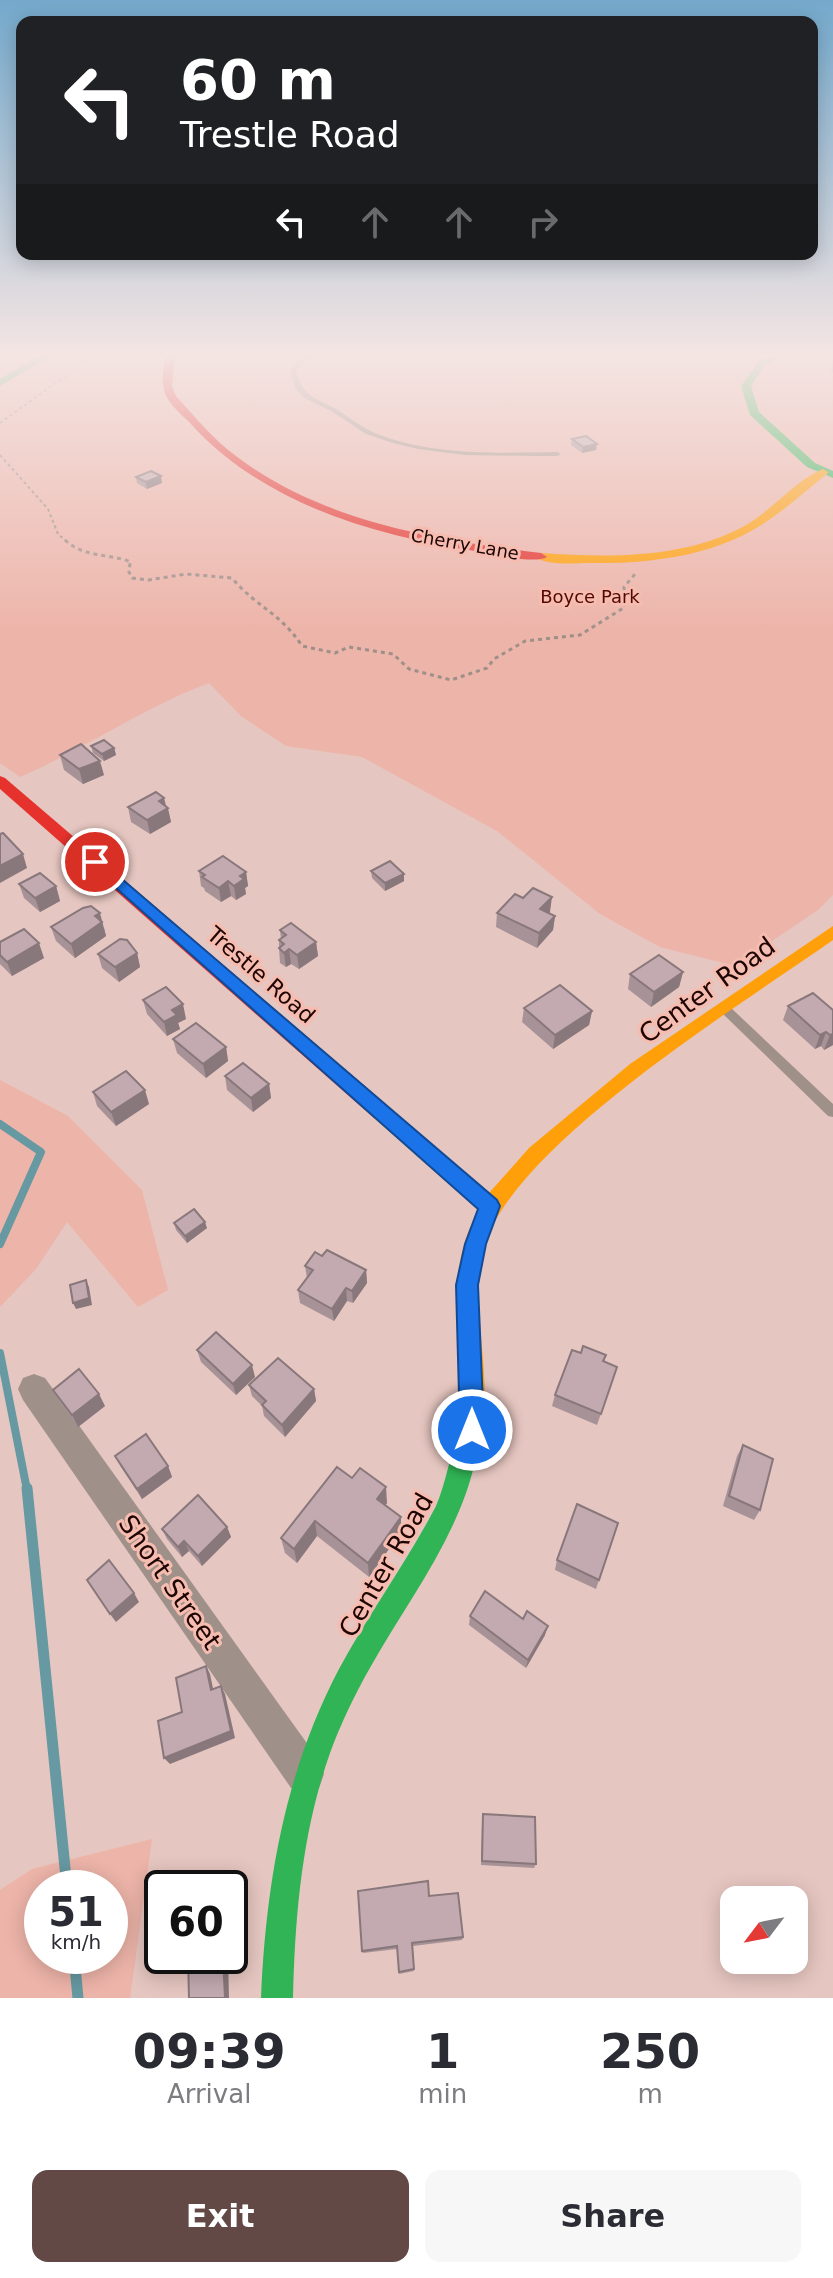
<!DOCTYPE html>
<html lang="en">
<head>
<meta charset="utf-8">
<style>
  body { margin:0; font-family:"DejaVu Sans",sans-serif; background:#f7f7f7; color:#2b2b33; height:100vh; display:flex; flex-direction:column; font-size:30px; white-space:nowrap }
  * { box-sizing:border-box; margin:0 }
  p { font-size:26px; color:#7c7c81 }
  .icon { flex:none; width:44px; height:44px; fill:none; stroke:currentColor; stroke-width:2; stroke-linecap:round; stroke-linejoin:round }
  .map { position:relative; height:1998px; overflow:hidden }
  .drawer { display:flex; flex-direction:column; background:#fff; flex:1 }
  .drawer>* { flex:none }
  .banner { position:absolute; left:16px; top:16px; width:802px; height:244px; border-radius:16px; box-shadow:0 4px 20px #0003; background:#202124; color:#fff; overflow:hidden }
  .needle { width:52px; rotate:238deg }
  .tools { position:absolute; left:720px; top:1886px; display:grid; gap:16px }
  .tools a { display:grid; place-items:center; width:88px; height:88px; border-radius:16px; background:#fff; box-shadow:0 4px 20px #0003; font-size:40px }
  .speed { position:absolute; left:24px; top:1870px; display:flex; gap:16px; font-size:40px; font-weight:700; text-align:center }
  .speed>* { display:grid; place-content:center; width:104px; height:104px; border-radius:50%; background:#fff; box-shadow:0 4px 20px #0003; line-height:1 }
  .speed small { font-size:20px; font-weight:400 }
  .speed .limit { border:4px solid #111; border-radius:12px; background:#fff; color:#111 }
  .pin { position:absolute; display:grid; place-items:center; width:68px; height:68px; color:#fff; margin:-34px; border:4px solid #fff; border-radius:50%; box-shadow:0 2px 8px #0007 }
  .me { position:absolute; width:88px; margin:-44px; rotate:0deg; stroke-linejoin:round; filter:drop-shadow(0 0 6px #0008) }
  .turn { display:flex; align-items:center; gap:28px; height:168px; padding:0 32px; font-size:36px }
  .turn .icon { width:104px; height:104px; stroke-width:2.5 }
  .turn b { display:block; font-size:56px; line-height:68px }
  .lanes { display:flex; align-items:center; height:76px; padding:0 32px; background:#0003; justify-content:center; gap:40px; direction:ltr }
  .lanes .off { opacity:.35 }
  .eta { display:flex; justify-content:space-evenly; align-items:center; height:136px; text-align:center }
  .eta b { font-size:48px; font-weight:600; line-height:56px }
  .primary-button { display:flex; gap:16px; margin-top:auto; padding:16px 32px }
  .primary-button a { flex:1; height:92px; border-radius:16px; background:#634945; color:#fff; font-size:32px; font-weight:600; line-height:92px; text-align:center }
  .primary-button a+a { background:#f7f7f7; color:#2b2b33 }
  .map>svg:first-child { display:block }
  .green { fill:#edb4a9; fill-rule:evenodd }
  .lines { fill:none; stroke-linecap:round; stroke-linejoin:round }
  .stream-far1 { stroke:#6699a2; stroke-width:8 }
  .stream { stroke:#6699a2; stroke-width:11 }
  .path-far1 { stroke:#9e8f89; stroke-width:2; stroke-dasharray:3 3; stroke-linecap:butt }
  .path { stroke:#9e8f89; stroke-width:3; stroke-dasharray:4 4; stroke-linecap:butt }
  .lane { fill:#9f9189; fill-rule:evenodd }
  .street { fill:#9f9189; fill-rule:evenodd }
  .fast { fill:#30b455; fill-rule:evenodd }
  .slow { fill:#ff9f0a; fill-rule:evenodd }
  .jam { fill:#e5322d; fill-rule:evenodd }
  .wall { fill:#a79297 }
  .shaded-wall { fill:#88777b }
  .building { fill:#c2aab0; stroke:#88777b; stroke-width:2 }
  .route { fill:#1a73e8; stroke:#114b97; stroke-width:2 }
  .labels { text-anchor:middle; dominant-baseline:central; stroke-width:6; stroke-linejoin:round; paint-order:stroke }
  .far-street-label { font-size:18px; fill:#1c0503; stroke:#f6bcb0 }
  .far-park-label { font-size:18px; fill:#520700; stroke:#f6bcb0 }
  .street-label { font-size:22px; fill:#1c0503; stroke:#f6bcb0 }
  .near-street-label { font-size:26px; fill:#1c0503; stroke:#f6bcb0 }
</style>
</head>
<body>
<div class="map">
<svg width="833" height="1998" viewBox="0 0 833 1998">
  <rect width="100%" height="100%" fill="#e6c6c0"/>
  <g class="green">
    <path d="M 0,354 L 833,354 L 833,895 L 818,910 L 735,966 L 660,947 L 600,914 L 497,831 L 362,757 L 286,746 L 241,716 L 209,683 C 142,708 85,749 20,777 L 0,763 Z"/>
    <path d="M 0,1080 L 68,1116 L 142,1190 L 168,1290 L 138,1307 L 67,1222 L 36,1269 L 0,1307 Z"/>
    <path d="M 152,1839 L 130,1998 L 0,1998 L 0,1890 L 32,1869 ZM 42,1888 L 110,1888 L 110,1956 L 42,1956 Z"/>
  </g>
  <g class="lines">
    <g class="stream-far1">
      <path d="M 0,1124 L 41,1152 L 0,1244"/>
      <path d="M 0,1353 L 27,1490"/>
    </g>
    <g class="stream">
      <path d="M 27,1488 L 67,1888"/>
      <path d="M 74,1956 L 78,1998"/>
    </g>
    <g class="path-far1">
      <path d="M 0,423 L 96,354"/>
      <path d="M 0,455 L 48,509 L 58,534 L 67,542"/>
    </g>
    <path class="path" d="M 65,540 C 84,558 108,553 131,562 L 128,570 L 132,578 L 148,580 L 186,574 L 232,578 C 256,607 281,613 302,646 L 335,653 L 349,647 L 393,654 L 409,669 L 451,680 L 487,668 L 494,659 L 525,641 L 580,635 L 625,607 L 624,587 L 636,573"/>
    <g class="lane">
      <path d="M 307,354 L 313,354 L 296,370 C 304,399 315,397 338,410 C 350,418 361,427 375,433 C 431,456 497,453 557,452 L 561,454 L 557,456 L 535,456 L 465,455 L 418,449 L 393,443 L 366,434 L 331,411 L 304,398 L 295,388 L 290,370 Z"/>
      <path d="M 726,1005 L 730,1007 L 833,1104 L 833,1117 L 828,1116 L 722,1013 L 720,1010 L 722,1007 Z"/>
    </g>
    <path class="street" d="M 34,1374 L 45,1378 L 319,1760 L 324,1774 L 319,1788 L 305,1793 L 291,1788 L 23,1400 L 18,1389 L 23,1378 Z"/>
    <g class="fast">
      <path d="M 43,354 L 54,354 L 0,386 L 0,379 Z"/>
      <path d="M 775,354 L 787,354 L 765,365 L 751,386 L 759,412 L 815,463 L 833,471 L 833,478 L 807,467 L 750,415 L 741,386 L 759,361 Z"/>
      <path d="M 469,1423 L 477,1427 C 482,1438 478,1449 475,1462 C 458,1537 409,1599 371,1666 C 355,1694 341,1723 330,1753 C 302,1832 295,1915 293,1998 L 261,1998 C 266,1882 285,1772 339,1669 C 369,1613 407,1562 436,1506 C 447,1480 450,1452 461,1427 Z"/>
    </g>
    <g class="slow">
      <path d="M 823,469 L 828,472 L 827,474 C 804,492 783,512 758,527 C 709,557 645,564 589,563 C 574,563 548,566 535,557 L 541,553 C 609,558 687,559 748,524 C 774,508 796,480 823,469 Z"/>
      <path d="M 833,926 L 833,940 C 744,1003 509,1147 483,1250 C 468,1308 498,1395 477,1443 L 469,1447 L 461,1443 C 454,1427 460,1405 460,1388 C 459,1327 446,1265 479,1210 L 374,1118 L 371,1112 L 374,1106 L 381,1104 L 388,1106 L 489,1193 L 529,1148 L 630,1064 Z"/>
    </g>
    <g class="jam">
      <path d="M 166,354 L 175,354 L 172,386 L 176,396 C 195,417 213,439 236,456 C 322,522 437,540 541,553 L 547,557 C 536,564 496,555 481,552 C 376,536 264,505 190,423 C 181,414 167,403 164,390 C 161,379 164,365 166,354 Z"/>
      <path d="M 0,776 L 5,778 L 388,1106 L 391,1112 L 388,1118 L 381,1120 L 374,1118 L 0,789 Z"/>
    </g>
  </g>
  <g class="wall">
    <path d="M 833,359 L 833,373 L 830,371 Z"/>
    <path d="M 572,439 L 596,450 L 582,453 L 571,445 Z"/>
    <path d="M 136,477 L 162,483 L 147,489 L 137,483 Z"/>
    <path d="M 91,746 L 114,748 L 116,755 L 104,761 L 93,753 Z"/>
    <path d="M 60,755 L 104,775 L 83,784 L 64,770 Z"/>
    <path d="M 164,798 L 171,822 L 150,834 L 131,822 L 128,807 Z"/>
    <path d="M 199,871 L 246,872 L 248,886 L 245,888 L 246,894 L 236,900 L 231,896 L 221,902 L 205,891 L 204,888 L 201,886 Z"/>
    <path d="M 371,871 L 404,874 L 404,881 L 385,891 L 372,878 Z"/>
    <path d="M 19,884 L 56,886 L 60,901 L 40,912 L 24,898 Z"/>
    <path d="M 550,912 L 549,913 L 555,916 L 553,930 L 537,948 L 496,927 L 497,913 Z"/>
    <path d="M 51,927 L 104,928 L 106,936 L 75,958 L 56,941 Z"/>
    <path d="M 280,930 L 316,942 L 318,956 L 299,969 L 291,964 L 286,967 L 280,963 L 279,948 L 279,940 L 281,939 Z"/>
    <path d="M 0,942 L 44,958 L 12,976 L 0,964 Z"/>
    <path d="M 137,953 L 140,967 L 119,982 L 102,968 L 98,954 Z"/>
    <path d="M 683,972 L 679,987 L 651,1007 L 628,989 L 630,974 Z"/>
    <path d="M 143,1000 L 186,1019 L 178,1023 L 180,1029 L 167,1036 L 147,1014 Z"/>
    <path d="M 788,1006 L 833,1010 L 833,1045 L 824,1050 L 821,1046 L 815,1049 L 783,1020 Z"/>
    <path d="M 524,1008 L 592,1011 L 589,1025 L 553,1049 L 522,1022 Z"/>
    <path d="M 173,1039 L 226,1047 L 228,1061 L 206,1078 L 177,1053 Z"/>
    <path d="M 225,1076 L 269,1084 L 271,1098 L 253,1112 L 227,1090 Z"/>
    <path d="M 93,1092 L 149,1104 L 116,1126 L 97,1106 Z"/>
    <path d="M 174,1223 L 207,1228 L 187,1243 L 176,1230 Z"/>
    <path d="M 322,1256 L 366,1270 L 367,1283 L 353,1303 L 347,1301 L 334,1321 L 300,1303 L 298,1290 L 307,1278 L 305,1266 Z"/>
    <path d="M 197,1350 L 255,1377 L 236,1395 L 201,1362 Z"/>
    <path d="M 581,1353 L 606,1355 L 604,1362 L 617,1367 L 597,1425 L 552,1406 L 555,1395 Z"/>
    <path d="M 249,1385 L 314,1389 L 316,1401 L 285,1437 L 264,1416 L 262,1406 L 252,1396 Z"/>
    <path d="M 53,1390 L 105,1406 L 78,1427 L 59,1401 Z"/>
    <path d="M 743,1445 L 760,1510 L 754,1520 L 723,1506 L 737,1456 Z"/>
    <path d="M 115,1456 L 168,1466 L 172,1477 L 142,1499 L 121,1467 Z"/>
    <path d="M 337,1467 L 387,1503 L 385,1505 L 401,1532 L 369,1577 L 317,1536 L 297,1563 L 285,1553 L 281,1538 Z"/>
    <path d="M 227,1527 L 231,1537 L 202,1566 L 189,1551 L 182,1557 L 167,1539 L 162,1529 Z"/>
    <path d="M 557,1560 L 599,1580 L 596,1589 L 555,1570 Z"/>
    <path d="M 470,1616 L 523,1619 L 545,1635 L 526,1668 L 469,1625 Z"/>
    <path d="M 483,1814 L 536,1864 L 534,1868 L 481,1865 L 482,1820 Z"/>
    <path d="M 429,1896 L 463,1937 L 462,1940 L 413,1946 L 414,1971 L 399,1974 L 397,1949 L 363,1953 L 362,1951 Z"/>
  </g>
  <g class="shaded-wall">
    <path d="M 597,444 L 596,450 L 582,453 L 583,447 Z"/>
    <path d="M 161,476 L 162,483 L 147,489 L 146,482 Z"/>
    <path d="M 114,748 L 116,755 L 104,761 L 102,754 Z"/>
    <path d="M 100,761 L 104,775 L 83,784 L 79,769 Z"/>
    <path d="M 164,798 L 166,809 L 168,808 L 171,822 L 150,834 L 147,820 L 159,801 Z"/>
    <path d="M 23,854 L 27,868 L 0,883 L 0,866 Z"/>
    <path d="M 246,872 L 248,886 L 245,888 L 246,894 L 236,900 L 234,886 L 240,876 Z"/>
    <path d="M 404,874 L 404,881 L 385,891 L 385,883 Z"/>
    <path d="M 228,881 L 231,896 L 221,902 L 219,888 Z"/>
    <path d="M 56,886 L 60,901 L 40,912 L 35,898 Z"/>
    <path d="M 552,897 L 550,912 L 539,924 L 540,909 Z"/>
    <path d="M 100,913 L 106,936 L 75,958 L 71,944 L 95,916 Z"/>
    <path d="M 555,916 L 553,930 L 537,948 L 539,933 Z"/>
    <path d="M 316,942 L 318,956 L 299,969 L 297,955 Z"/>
    <path d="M 39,943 L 44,958 L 12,976 L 7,962 Z"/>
    <path d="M 289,949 L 291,964 L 286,967 L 284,953 Z"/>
    <path d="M 137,953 L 140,967 L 119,982 L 115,967 Z"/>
    <path d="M 683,972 L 679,987 L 651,1007 L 654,992 Z"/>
    <path d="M 183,1004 L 186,1019 L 178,1023 L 180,1029 L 167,1036 L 164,1022 L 172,1010 Z"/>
    <path d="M 592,1011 L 589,1025 L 553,1049 L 555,1035 Z"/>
    <path d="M 826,1032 L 821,1046 L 815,1049 L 820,1035 Z"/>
    <path d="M 833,1034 L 833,1045 L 824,1050 L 830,1035 Z"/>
    <path d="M 226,1047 L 228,1061 L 206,1078 L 203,1064 Z"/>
    <path d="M 269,1084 L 271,1098 L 253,1112 L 251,1098 Z"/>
    <path d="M 145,1090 L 149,1104 L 116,1126 L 111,1112 Z"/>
    <path d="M 205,1222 L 207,1228 L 187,1243 L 185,1236 Z"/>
    <path d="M 366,1270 L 367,1283 L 353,1303 L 352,1291 Z"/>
    <path d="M 86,1280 L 89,1287 L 92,1305 L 76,1309 L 73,1303 Z"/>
    <path d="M 346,1288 L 347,1301 L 334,1321 L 332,1309 Z"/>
    <path d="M 252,1365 L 255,1377 L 236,1395 L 233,1384 Z"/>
    <path d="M 314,1389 L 316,1401 L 285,1437 L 282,1425 Z"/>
    <path d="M 99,1394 L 105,1406 L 78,1427 L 72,1415 Z"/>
    <path d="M 168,1466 L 172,1477 L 142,1499 L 137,1489 Z"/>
    <path d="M 386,1487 L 387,1503 L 378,1515 L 377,1499 Z"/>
    <path d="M 401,1517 L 401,1532 L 369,1577 L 368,1563 Z"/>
    <path d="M 315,1521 L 317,1536 L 297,1563 L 294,1549 Z"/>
    <path d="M 227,1527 L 231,1537 L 202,1566 L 198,1556 Z"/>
    <path d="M 184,1541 L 189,1551 L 182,1557 L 178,1547 Z"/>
    <path d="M 134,1593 L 139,1602 L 116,1622 L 110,1614 Z"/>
    <path d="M 548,1626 L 545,1635 L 526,1668 L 528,1660 Z"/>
    <path d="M 206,1666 L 210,1674 L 215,1698 L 211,1690 Z"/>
    <path d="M 221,1686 L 225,1694 L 235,1738 L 170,1764 L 164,1758 Z"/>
    <path d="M 223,1956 L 228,1956 L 229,1998 L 225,1998 Z"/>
  </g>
  <g class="building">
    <path d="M 586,436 L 597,444 L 583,447 L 572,439 Z"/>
    <path d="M 151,471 L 161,476 L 146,482 L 136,477 Z"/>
    <path d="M 104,740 L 114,748 L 102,754 L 91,746 Z"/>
    <path d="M 81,744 L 100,761 L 79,769 L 60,755 Z"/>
    <path d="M 156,792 L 164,798 L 159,801 L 168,808 L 147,820 L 128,807 Z"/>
    <path d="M 3,833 L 23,854 L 0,866 L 0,834 Z"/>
    <path d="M 223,856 L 246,872 L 240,876 L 244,879 L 234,886 L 228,881 L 219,888 L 202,877 L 205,875 L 199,871 Z"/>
    <path d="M 390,861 L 404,874 L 385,883 L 371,871 Z"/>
    <path d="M 40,873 L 56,886 L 35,898 L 19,884 Z"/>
    <path d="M 533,888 L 552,897 L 540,909 L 555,916 L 539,933 L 497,913 L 515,894 L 523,898 Z"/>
    <path d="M 91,906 L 100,913 L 95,916 L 102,922 L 71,944 L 51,927 L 83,908 Z"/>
    <path d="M 291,923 L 316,942 L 297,955 L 289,949 L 284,953 L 279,948 L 284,944 L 279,940 L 286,935 L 280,930 Z"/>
    <path d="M 24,929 L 39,943 L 7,962 L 0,955 L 0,942 Z"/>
    <path d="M 120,939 L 127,940 L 137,953 L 115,967 L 98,954 Z"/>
    <path d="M 659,955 L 683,972 L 654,992 L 630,974 Z"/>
    <path d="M 560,985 L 592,1011 L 555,1035 L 524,1008 Z"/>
    <path d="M 166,987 L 183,1004 L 172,1010 L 177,1015 L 164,1022 L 143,1000 Z"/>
    <path d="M 813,993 L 833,1010 L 833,1034 L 830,1035 L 826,1032 L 820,1035 L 788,1006 Z"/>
    <path d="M 196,1023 L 226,1047 L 203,1064 L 173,1039 Z"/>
    <path d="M 243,1063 L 269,1084 L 251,1098 L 225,1076 Z"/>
    <path d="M 126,1071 L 145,1090 L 111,1112 L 93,1092 Z"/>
    <path d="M 194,1209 L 205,1222 L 185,1236 L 174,1223 Z"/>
    <path d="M 327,1250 L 366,1270 L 352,1291 L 346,1288 L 332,1309 L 298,1290 L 313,1270 L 305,1266 L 315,1252 L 322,1256 Z"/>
    <path d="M 86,1280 L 89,1298 L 73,1303 L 70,1285 Z"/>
    <path d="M 216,1332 L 252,1365 L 233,1384 L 197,1350 Z"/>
    <path d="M 583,1346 L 606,1355 L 603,1361 L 617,1367 L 601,1414 L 555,1395 L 572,1350 L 581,1353 Z"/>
    <path d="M 278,1358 L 314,1389 L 282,1425 L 262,1405 L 266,1401 L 249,1385 Z"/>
    <path d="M 79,1369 L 99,1394 L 72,1415 L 53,1390 Z"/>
    <path d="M 146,1434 L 168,1466 L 137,1489 L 115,1456 Z"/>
    <path d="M 743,1445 L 773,1459 L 760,1510 L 729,1496 Z"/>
    <path d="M 337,1467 L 352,1478 L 360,1468 L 386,1487 L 377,1499 L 401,1517 L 368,1563 L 315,1521 L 294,1549 L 281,1538 Z"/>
    <path d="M 198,1495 L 227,1527 L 198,1556 L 184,1541 L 178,1547 L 162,1529 Z"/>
    <path d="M 577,1504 L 618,1523 L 599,1580 L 557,1560 Z"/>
    <path d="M 109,1560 L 134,1593 L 110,1614 L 87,1580 Z"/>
    <path d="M 485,1591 L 523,1619 L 527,1611 L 548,1626 L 528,1660 L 470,1616 Z"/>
    <path d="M 206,1666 L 211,1690 L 221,1686 L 231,1731 L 164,1758 L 158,1721 L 182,1712 L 176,1678 Z"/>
    <path d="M 483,1814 L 535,1817 L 536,1864 L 482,1861 Z"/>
    <path d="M 428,1881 L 429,1896 L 458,1893 L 463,1937 L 412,1943 L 414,1969 L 399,1972 L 397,1946 L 362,1951 L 358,1891 Z"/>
    <path d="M 188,1956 L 223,1956 L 225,1998 L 189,1998 Z"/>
  </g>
  <linearGradient id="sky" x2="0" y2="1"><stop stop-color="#74a9cc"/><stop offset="0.56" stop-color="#f4e5e3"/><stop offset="1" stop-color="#f4e5e3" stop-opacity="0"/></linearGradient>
  <rect width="833" height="633" fill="url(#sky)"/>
  <path class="route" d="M 95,856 L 497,1200 L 500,1206 L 486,1244 L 478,1285 L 484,1430 L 481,1439 L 472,1442 L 464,1439 L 460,1430 L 456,1285 L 465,1244 L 478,1209 L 90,865 L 87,862 Z"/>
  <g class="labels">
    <g class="far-street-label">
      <text transform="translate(465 544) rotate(10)">Cherry Lane</text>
    </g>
    <g class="far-park-label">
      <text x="590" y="596">Boyce Park</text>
    </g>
    <g class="street-label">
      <text transform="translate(261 975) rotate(41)">Trestle Road</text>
    </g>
    <g class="near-street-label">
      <text transform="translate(707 990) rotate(-36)">Center Road</text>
      <text transform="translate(386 1565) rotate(-60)">Center Road</text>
      <text transform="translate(170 1582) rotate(55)">Short Street</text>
    </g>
  </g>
</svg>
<div class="tools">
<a><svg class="needle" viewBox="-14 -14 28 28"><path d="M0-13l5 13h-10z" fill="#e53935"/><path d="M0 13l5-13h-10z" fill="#7c7c81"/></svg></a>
</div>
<div class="speed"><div>51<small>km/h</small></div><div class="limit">60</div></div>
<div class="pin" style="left:95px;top:862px;background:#d93025"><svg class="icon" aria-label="arrive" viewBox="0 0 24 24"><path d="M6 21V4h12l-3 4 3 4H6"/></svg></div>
<svg class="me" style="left:472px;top:1430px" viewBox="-20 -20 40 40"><circle r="17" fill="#1a73e8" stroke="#fff" stroke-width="3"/><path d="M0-11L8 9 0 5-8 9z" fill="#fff"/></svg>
<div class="banner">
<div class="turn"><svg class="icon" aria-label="left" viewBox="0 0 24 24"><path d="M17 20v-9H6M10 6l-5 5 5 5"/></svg><div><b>60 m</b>Trestle Road</div></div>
<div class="lanes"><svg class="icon" aria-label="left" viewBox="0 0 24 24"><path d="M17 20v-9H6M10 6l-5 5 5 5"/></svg><svg class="icon off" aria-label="ahead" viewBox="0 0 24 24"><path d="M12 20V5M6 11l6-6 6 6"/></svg><svg class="icon off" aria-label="ahead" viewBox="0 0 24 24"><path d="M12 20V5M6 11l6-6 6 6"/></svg><svg class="icon off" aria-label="right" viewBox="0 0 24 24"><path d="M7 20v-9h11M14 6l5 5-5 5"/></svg></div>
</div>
</div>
<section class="drawer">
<div class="eta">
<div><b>09:39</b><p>Arrival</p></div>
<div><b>1</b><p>min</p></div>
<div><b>250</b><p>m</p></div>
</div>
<div class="primary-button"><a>Exit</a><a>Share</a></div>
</section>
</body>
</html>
